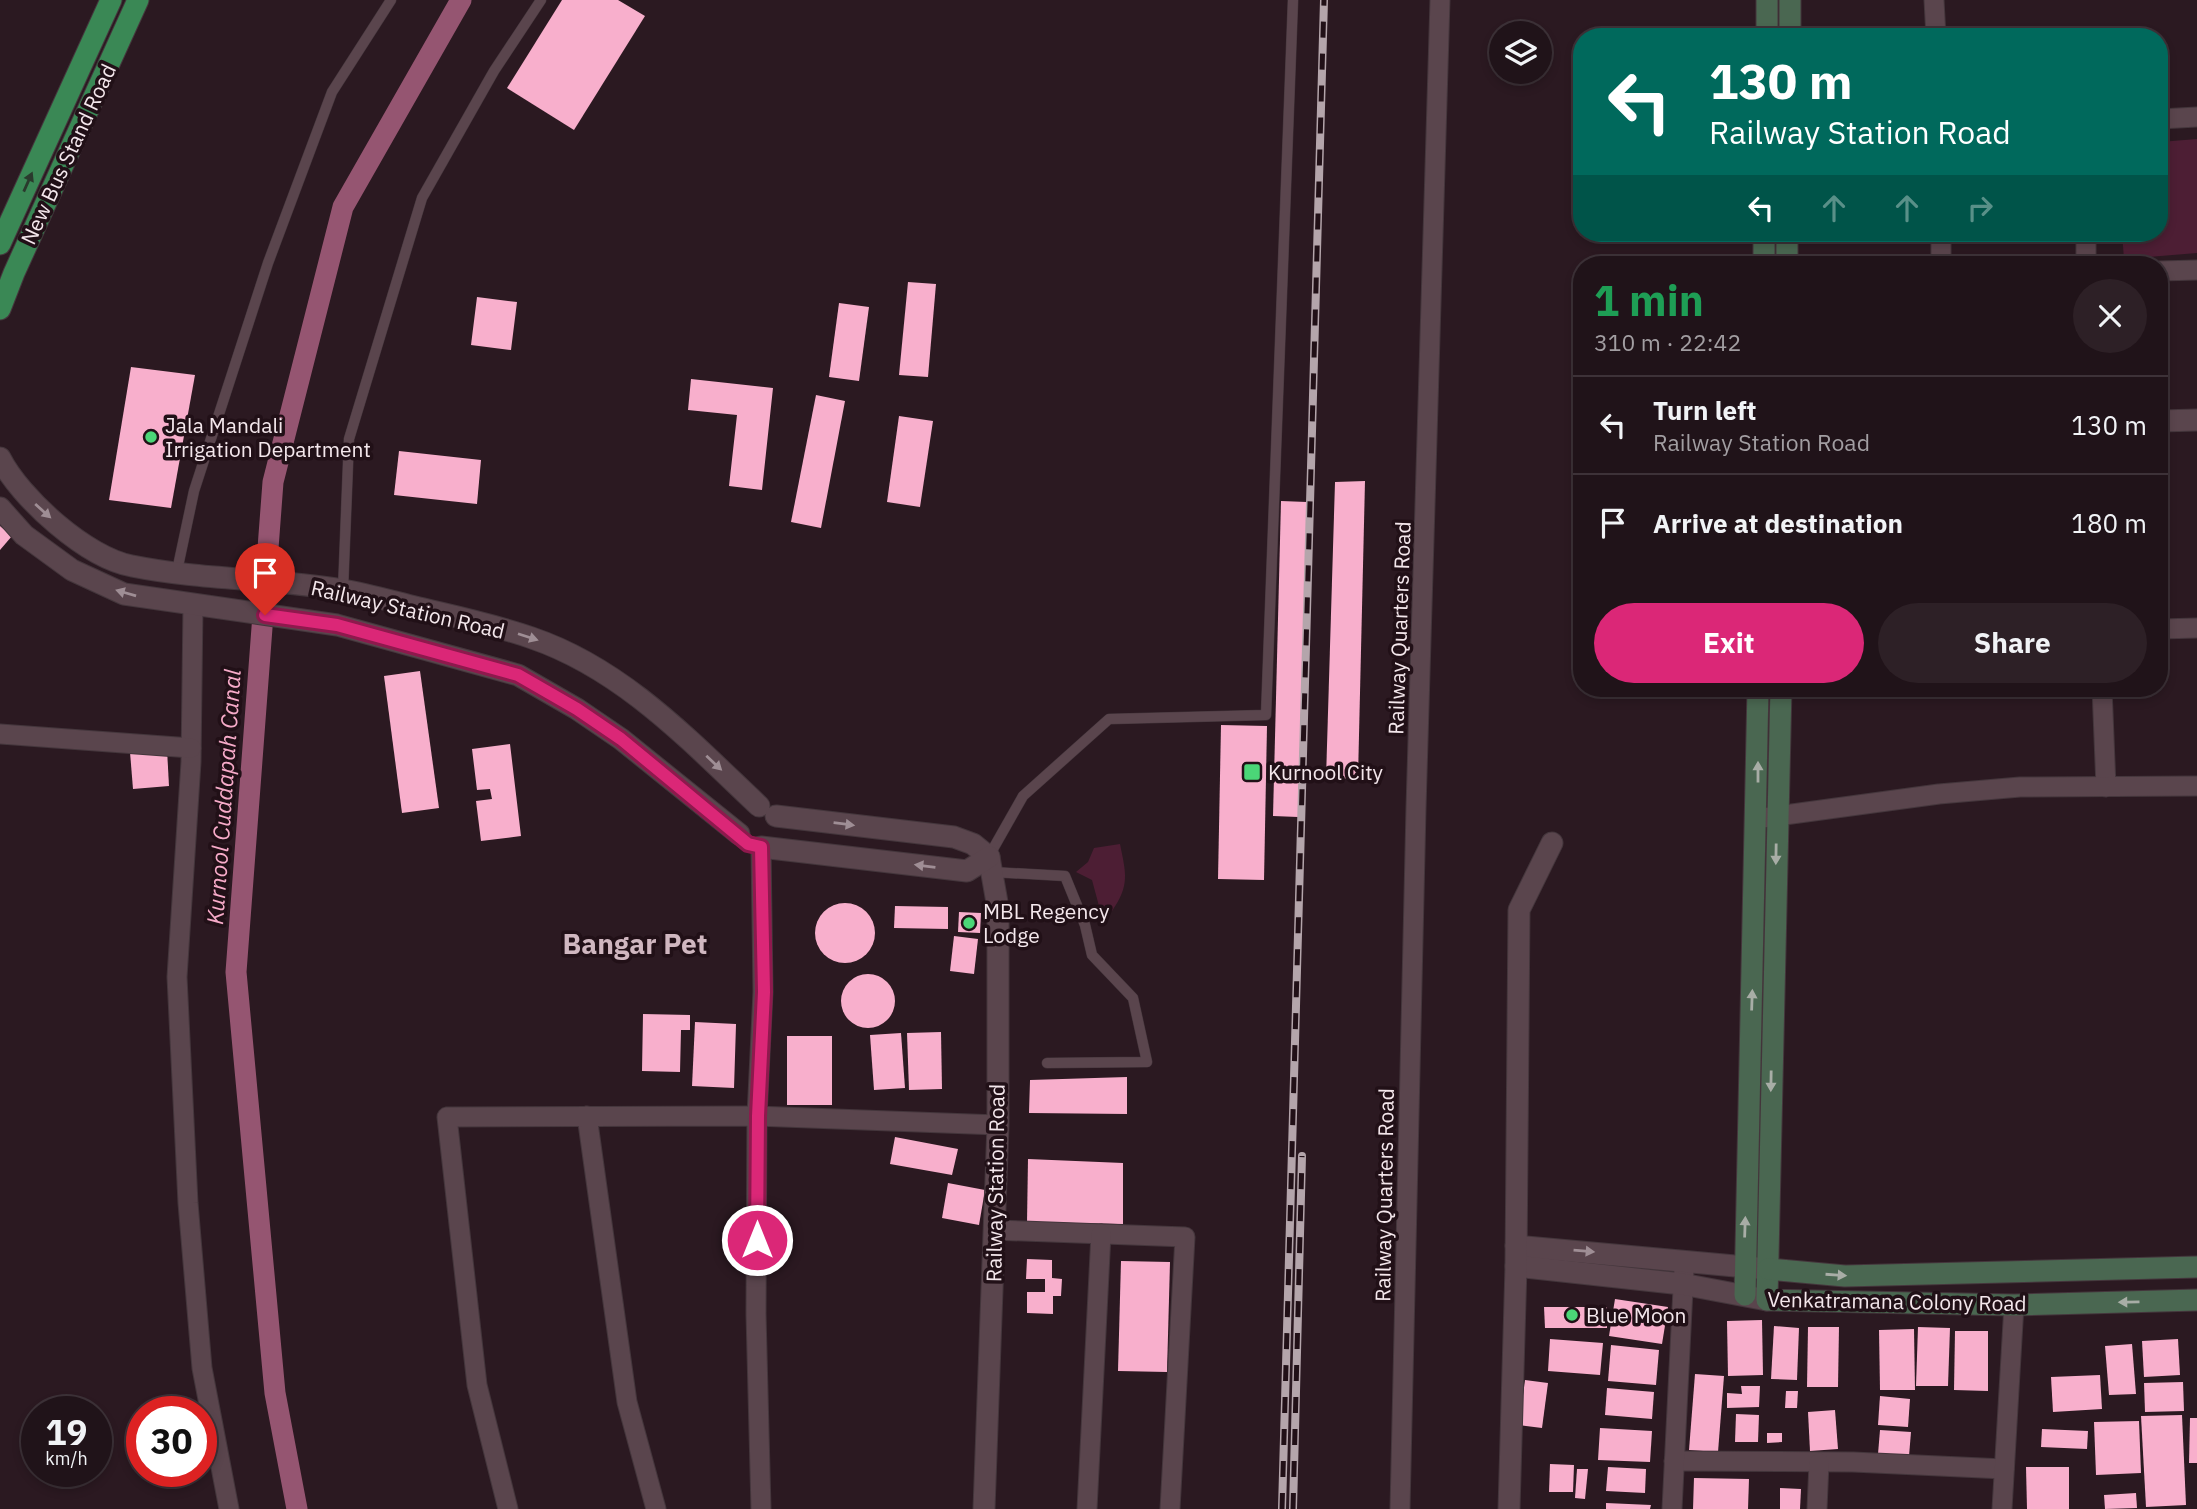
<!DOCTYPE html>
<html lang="en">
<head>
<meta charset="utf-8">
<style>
  body { margin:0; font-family:"IBM Plex Sans",sans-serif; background:#2d2026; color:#f1f3f6; height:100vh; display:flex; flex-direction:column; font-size:26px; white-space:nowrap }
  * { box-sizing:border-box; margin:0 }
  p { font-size:23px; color:#a29ea2 }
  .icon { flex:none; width:38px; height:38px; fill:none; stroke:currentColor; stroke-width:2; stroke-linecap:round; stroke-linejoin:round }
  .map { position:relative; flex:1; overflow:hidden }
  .details { position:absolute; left:1573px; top:256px; width:595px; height:441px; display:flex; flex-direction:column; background:#201319; border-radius:28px; box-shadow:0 4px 10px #0003,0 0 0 2px #3d3238 }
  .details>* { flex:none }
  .hud { position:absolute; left:1573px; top:28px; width:595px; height:214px; border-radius:28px; box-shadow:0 4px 10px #0003,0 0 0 2px #3d3238; background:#00695c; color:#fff; overflow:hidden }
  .tools { position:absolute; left:1489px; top:21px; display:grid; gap:14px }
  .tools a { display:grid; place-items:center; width:63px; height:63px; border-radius:50%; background:#201319; box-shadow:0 4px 10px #0003,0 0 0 2px #3d3238; font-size:35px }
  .speed { position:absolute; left:21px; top:1396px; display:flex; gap:14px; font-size:35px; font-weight:700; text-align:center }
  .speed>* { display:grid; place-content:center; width:91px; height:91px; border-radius:50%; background:#201319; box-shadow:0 4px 10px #0003,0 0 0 2px #3d3238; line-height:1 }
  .speed small { font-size:18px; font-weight:400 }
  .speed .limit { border:10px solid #d22; background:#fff; color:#111 }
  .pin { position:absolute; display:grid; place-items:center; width:60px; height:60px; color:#fff; margin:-72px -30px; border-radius:50% 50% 50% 0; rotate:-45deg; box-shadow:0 0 7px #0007 }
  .pin .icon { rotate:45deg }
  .me { position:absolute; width:77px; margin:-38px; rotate:0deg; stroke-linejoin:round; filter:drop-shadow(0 0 5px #0008) }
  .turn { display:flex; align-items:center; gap:24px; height:147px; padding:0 21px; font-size:32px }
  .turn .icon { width:91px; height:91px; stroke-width:2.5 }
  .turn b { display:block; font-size:49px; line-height:60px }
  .lanes { display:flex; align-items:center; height:66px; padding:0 21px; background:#0003; justify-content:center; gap:35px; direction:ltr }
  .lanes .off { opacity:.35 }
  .round { display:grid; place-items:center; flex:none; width:74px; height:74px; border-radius:37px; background:#2d2026 }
  .head { display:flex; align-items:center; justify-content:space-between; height:119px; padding:0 21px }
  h1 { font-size:42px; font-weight:700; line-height:52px; color:#1e9e55 }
  .action { display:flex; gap:14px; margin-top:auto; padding:14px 21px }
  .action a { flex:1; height:80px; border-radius:42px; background:#db2777; color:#fff; font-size:28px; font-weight:700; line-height:80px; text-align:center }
  .action a+a { background:#2d2026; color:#f1f3f6 }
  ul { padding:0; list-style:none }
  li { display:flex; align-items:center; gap:21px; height:98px; padding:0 21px; border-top:2px solid #3d3238 }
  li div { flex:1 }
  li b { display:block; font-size:26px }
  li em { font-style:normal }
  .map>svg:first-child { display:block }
  .green { fill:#4d1e34 }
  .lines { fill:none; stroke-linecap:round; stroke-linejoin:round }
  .canal { stroke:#955571; stroke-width:21 }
  .building { fill:#f8afcc }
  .service-casing { stroke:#44363c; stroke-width:11 }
  .minor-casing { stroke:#44363c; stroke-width:21 }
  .tertiary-casing { stroke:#44363c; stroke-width:23 }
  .secondary-casing { stroke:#44363c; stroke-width:23 }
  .primary-casing { stroke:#44363c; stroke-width:23 }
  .service { stroke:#5a454d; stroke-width:10 }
  .minor { stroke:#5a454d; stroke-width:19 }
  .tertiary { stroke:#5a454d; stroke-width:21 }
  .secondary { stroke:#4a6751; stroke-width:21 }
  .primary { stroke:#3a8855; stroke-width:21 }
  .rail-casing { stroke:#b4a5ab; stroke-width:8 }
  .rail { stroke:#211017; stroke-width:5; stroke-dasharray:16; stroke-linecap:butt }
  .oneway { fill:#2a3a2d }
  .oneway2 { fill:#9f8e95 }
  .oneway3 { fill:#a8ada6 }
  .route-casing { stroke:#8e194d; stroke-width:18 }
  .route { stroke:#db2777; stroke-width:12 }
  .poi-dot { fill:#4bd677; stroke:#211017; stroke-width:2.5 }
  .labels { text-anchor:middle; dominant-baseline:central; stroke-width:7; stroke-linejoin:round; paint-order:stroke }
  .street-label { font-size:21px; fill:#f4e7ec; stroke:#211017 }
  .poi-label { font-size:21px; fill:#f4e7ec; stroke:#211017; text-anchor:start }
  .water-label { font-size:23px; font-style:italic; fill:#f7abc9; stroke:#211017 }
  .district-label { font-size:28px; font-weight:bold; fill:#d0b7c0; stroke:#211017 }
</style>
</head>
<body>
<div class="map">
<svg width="2197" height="1509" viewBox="0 0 2197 1509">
  <rect width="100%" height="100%" fill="#2b1921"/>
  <g class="green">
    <path d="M 2197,139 L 2197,253 L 2124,259 L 2122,233 L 2160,233 L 2160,142 Z"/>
    <path d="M 1120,844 C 1126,874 1130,885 1112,911 L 1099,906 L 1092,880 L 1076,872 L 1088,862 L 1094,848 Z"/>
  </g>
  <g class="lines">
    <path class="canal" d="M 297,1509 L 275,1393 L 236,972 L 273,482 L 343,207 L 461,0"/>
  </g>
  <g class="building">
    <path d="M 562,0 L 618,0 L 645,16 L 574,130 L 507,88 Z"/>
    <path d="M 908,282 L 936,284 L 928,377 L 899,375 Z"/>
    <path d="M 477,297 L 517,302 L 511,350 L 471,345 Z"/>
    <path d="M 839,303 L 869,307 L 859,381 L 829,377 Z"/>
    <path d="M 131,367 L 195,375 L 171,508 L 109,500 Z"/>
    <path d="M 691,379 L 773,388 L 762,490 L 729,486 L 737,415 L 688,410 Z"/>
    <path d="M 816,395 L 845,401 L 821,528 L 791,522 Z"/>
    <path d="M 899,416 L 933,421 L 920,507 L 887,502 Z"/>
    <path d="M 399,451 L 481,460 L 477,504 L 394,495 Z"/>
    <path d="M 1365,481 L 1358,778 L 1326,779 L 1335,482 Z"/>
    <path d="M 1281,501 L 1307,502 L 1298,817 L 1273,816 Z"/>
    <path d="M 0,526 L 12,536 L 0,550 Z"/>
    <path d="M 420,671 L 439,808 L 402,813 L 384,676 Z"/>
    <path d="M 1221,725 L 1267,726 L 1264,880 L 1218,879 Z"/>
    <path d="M 510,744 L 521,836 L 481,841 L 476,801 L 492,799 L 490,789 L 477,790 L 472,749 Z"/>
    <path d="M 167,749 L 169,786 L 133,789 L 130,752 Z"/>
    <circle cx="845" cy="933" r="30"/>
    <path d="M 895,906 L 948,907 L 948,929 L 894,928 Z"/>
    <path d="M 959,912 L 981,913 L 980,933 L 958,932 Z"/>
    <path d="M 954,936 L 978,939 L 974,974 L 950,971 Z"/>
    <circle cx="868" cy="1001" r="27"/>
    <path d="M 643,1014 L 690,1015 L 690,1030 L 681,1030 L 680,1072 L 642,1071 Z"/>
    <path d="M 695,1022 L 736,1024 L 734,1088 L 692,1086 Z"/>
    <path d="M 941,1032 L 942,1089 L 909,1090 L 907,1033 Z"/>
    <path d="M 901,1033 L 905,1088 L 874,1090 L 870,1035 Z"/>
    <rect x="787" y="1036" width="45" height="69"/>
    <path d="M 1127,1077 L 1127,1114 L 1029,1113 L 1030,1080 Z"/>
    <path d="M 895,1137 L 958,1149 L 952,1175 L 890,1164 Z"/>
    <path d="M 1028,1159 L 1123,1163 L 1123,1224 L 1027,1222 Z"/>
    <path d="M 948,1183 L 985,1190 L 979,1225 L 942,1218 Z"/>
    <path d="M 1027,1259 L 1052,1260 L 1052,1278 L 1062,1279 L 1061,1296 L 1053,1296 L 1053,1314 L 1027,1313 L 1027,1292 L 1045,1292 L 1045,1279 L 1026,1279 Z"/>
    <path d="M 1121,1261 L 1170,1262 L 1167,1372 L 1118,1371 Z"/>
    <path d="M 1615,1299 L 1668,1307 L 1662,1344 L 1609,1336 Z"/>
    <path d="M 1544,1307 L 1607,1307 L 1607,1328 L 1545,1328 Z"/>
    <path d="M 1762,1320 L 1763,1375 L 1728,1376 L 1727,1321 Z"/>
    <path d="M 1774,1326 L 1799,1328 L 1797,1380 L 1771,1379 Z"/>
    <path d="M 1808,1327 L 1839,1327 L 1838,1387 L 1807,1387 Z"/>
    <path d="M 1918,1327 L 1950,1328 L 1948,1386 L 1916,1386 Z"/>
    <path d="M 1914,1329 L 1915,1390 L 1880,1390 L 1879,1330 Z"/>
    <path d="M 1955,1331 L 1988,1331 L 1988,1391 L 1954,1390 Z"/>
    <path d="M 1550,1339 L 1603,1343 L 1600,1375 L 1548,1371 Z"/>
    <path d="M 2178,1339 L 2180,1375 L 2144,1377 L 2142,1341 Z"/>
    <path d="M 2132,1344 L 2136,1394 L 2109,1395 L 2105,1346 Z"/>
    <path d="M 1611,1345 L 1659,1350 L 1656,1385 L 1608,1381 Z"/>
    <path d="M 1695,1374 L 1724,1376 L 1718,1452 L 1689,1450 Z"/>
    <path d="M 2100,1375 L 2102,1409 L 2053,1412 L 2051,1377 Z"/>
    <path d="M 1525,1380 L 1548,1383 L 1542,1428 L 1519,1425 Z"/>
    <path d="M 2183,1382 L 2184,1411 L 2145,1412 L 2144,1383 Z"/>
    <path d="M 1741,1386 L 1760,1386 L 1759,1407 L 1727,1408 L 1727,1393 L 1742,1394 Z"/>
    <path d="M 1607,1388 L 1654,1392 L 1652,1419 L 1605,1415 Z"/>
    <path d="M 1786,1391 L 1798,1391 L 1797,1408 L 1785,1408 Z"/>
    <path d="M 1880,1396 L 1910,1399 L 1908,1427 L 1878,1425 Z"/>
    <path d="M 1835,1410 L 1838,1449 L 1810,1451 L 1808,1412 Z"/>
    <path d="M 1736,1414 L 1759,1415 L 1758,1442 L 1735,1442 Z"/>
    <path d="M 2182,1415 L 2186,1505 L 2146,1507 L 2141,1416 Z"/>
    <path d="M 2190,1418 L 2197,1418 L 2197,1463 L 2189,1463 Z"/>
    <path d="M 2139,1421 L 2141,1473 L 2096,1475 L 2094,1422 Z"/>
    <path d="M 1600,1428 L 1652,1431 L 1650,1462 L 1598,1460 Z"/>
    <path d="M 2042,1429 L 2088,1431 L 2087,1449 L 2041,1447 Z"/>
    <path d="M 1880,1430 L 1911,1432 L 1909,1456 L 1878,1454 Z"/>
    <path d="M 1767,1433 L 1782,1433 L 1782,1442 L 1767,1443 Z"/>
    <path d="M 1550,1464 L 1574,1465 L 1573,1492 L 1549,1492 Z"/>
    <path d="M 1608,1467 L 1646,1469 L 1645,1493 L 1606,1491 Z"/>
    <path d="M 2026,1467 L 2069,1467 L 2069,1509 L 2027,1509 Z"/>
    <path d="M 1577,1469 L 1588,1469 L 1585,1499 L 1575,1498 Z"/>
    <path d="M 1694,1478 L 1749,1479 L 1748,1509 L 1693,1509 Z"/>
    <path d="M 1780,1488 L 1801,1489 L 1800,1509 L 1780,1509 Z"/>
    <path d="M 2136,1493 L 2137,1508 L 2105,1509 L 2104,1495 Z"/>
    <path d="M 1606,1503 L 1651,1505 L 1650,1509 L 1606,1509 Z"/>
  </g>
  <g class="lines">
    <g class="service-casing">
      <g id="service">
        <path d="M 177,571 L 194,491 L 268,263 L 332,92 L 391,0"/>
        <path d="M 343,590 L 349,439 L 422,198 L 494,71 L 541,0"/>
        <path d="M 989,856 L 1023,796 L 1109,719 L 1266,715 L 1293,0"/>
        <path d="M 992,872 L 1065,876 L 1085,925 L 1092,955 L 1133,998 L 1147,1062 L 1047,1063"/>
      </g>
    </g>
    <g class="minor-casing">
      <g id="minor">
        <path d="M 1934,0 L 1936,37"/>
        <path d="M 2160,119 L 2197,117"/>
        <path d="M 1941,233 L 1941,264"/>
        <path d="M 2086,233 L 2086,264"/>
        <path d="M 2160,271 L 2197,270"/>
        <path d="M 193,605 L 191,762 L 177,977 L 188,1203 L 202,1368 L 229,1509"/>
        <path d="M 2160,629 L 2197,628"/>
        <path d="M 2102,688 L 2106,787"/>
        <path d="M 0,734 L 191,748"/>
        <path d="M 1762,818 L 1939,794 L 2020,787 L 2197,786"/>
        <path d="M 587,1116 L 627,1402 L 656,1509"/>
        <path d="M 994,1230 L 1185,1237 L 1170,1509"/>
        <path d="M 1674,1461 L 1853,1462 L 2004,1469"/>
        <path d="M 508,1509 L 477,1385 L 447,1117 L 757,1116 L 998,1125"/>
        <path d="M 761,1509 L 756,1314 L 757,1116 L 763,992 L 761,847"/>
        <path d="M 1087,1509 L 1101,1234"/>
        <path d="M 1400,1509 L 1416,808 L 1440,0"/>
        <path d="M 1672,1509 L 1684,1269"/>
        <path d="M 1817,1509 L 1819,1463"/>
        <path d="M 2002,1509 L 2014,1305"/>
      </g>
    </g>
    <g class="tertiary-casing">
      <g id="tertiary">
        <path d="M 2160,421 L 2197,420"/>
        <path d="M 0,458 C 20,498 87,558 132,566 C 201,580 273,578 342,590 C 368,594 394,602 419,608 C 457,617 495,625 532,638 C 623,669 690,741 759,806"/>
        <path d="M 0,508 L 24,535 L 72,570 L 124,594 L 337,625 L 518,675 L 577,709 L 621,739 L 739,834"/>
        <path d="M 776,816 L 954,837 L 973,844 L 989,857 L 998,908 L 998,1125 L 984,1509"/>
        <path d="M 761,847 L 967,871 L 989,857"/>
        <path d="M 1516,1246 L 1768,1269"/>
        <path d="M 1516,1266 L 1682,1284 L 1767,1300"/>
        <path d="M 1509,1509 L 1516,1266 L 1519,910 L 1552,843"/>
      </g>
    </g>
    <g class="secondary-casing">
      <g id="secondary">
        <path d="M 1767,37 L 1767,0"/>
        <path d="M 1790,37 L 1790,0"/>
        <path d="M 1764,264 L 1764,233"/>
        <path d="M 1787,264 L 1787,233"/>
        <path d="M 1781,688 L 1767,1300 L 2014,1305 L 2197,1300"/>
        <path d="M 1768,1269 L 1845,1276 L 2197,1267"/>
        <path d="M 1745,1295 L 1758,688"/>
      </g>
    </g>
    <g class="primary-casing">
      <g id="primary">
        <path d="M 0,244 L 111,0"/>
        <path d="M 0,309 L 14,273 L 138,0"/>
      </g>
    </g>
    <use href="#service" class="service"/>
    <use href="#minor" class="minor"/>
    <use href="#tertiary" class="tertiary"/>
    <use href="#secondary" class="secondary"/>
    <use href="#primary" class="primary"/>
    <g class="rail-casing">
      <g id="rail">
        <path d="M 1282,1509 L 1324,0"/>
        <path d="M 1293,1509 L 1302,1156"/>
      </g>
    </g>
    <use href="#rail" class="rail"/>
  </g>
  <defs><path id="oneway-solid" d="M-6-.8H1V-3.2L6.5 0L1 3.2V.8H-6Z" transform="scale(1.75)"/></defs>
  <use class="oneway" href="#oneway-solid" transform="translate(28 182) rotate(-66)"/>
  <g class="oneway2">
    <use href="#oneway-solid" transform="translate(43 511) rotate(42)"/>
    <use href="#oneway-solid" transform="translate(126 593) rotate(-164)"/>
    <use href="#oneway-solid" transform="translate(528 637) rotate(18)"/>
    <use href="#oneway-solid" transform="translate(714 763) rotate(43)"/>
    <use href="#oneway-solid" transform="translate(844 824) rotate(7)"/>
    <use href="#oneway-solid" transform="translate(925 866) rotate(-173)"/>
    <use href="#oneway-solid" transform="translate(1584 1251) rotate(5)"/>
  </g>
  <g class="oneway3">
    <use href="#oneway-solid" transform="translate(1758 772) rotate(-90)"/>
    <use href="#oneway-solid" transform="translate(1776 854) rotate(91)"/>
    <use href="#oneway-solid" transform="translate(1752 1000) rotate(-88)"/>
    <use href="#oneway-solid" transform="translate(1771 1081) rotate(91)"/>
    <use href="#oneway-solid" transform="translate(1745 1227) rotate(-88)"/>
    <use href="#oneway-solid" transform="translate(1836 1275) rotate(4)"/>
    <use href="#oneway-solid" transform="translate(2129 1302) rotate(179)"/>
  </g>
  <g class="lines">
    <g class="route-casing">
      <path id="route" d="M 265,615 L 337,625 L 518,675 L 577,709 L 621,739 L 748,844 L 761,847 L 764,992 L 758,1116 L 757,1240"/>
    </g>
    <use href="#route" class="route"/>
  </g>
  <g class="poi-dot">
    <circle cx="151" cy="437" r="7"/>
    <rect x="1243" y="763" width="18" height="18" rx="3.5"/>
    <circle cx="969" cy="923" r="7"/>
    <circle cx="1572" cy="1315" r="7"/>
  </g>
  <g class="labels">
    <g class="street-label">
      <text transform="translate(68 154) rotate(-65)">New Bus Stand Road</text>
      <text transform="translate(408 609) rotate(13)">Railway Station Road</text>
      <text transform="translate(1399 628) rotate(-88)">Railway Quarters Road</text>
      <text transform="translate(995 1183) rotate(-89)">Railway Station Road</text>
      <text transform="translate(1384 1195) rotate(-89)">Railway Quarters Road</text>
      <text transform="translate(1897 1301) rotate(1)">Venkatramana Colony Road</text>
    </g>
    <g class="poi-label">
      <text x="165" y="425">Jala Mandali<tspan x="165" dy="24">Irrigation Department</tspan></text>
      <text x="1268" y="772">Kurnool City</text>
      <text x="983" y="911">MBL Regency<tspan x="983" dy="24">Lodge</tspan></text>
      <text x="1586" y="1315">Blue Moon</text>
    </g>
    <g class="water-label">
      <text transform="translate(223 797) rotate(-86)">Kurnool Cuddapah Canal</text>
    </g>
    <g class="district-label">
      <text x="635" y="943">Bangar Pet</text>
    </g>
  </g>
</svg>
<div class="tools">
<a><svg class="icon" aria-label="layers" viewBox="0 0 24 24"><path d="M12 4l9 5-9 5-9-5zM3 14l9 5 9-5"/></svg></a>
</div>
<div class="speed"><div>19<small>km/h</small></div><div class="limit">30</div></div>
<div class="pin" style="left:265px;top:615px;background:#d93025"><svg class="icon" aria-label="arrive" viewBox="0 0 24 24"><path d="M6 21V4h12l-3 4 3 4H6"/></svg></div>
<svg class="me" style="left:757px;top:1240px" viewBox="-20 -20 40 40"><circle r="17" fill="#db2777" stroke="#fff" stroke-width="3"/><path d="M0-11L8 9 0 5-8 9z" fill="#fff"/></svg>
<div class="hud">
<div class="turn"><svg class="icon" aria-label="left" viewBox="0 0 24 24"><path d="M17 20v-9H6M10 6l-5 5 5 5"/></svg><div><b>130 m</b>Railway Station Road</div></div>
<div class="lanes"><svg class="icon" aria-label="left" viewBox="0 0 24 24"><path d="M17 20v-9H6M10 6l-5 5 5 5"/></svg><svg class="icon off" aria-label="ahead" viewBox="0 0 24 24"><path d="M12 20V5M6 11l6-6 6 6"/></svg><svg class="icon off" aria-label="ahead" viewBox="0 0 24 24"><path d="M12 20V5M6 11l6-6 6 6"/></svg><svg class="icon off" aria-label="right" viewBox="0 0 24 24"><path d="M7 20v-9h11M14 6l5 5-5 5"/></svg></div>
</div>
<section class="details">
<div class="head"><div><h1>1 min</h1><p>310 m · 22:42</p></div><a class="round"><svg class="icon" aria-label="close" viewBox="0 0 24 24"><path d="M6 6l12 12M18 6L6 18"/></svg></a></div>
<ul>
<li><svg class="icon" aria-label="left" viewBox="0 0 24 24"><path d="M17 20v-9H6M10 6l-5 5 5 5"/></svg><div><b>Turn left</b><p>Railway Station Road</p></div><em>130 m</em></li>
<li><svg class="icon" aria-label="arrive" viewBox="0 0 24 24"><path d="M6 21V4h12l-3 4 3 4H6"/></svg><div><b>Arrive at destination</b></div><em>180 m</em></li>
</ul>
<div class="action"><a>Exit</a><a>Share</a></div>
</section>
</div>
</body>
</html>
